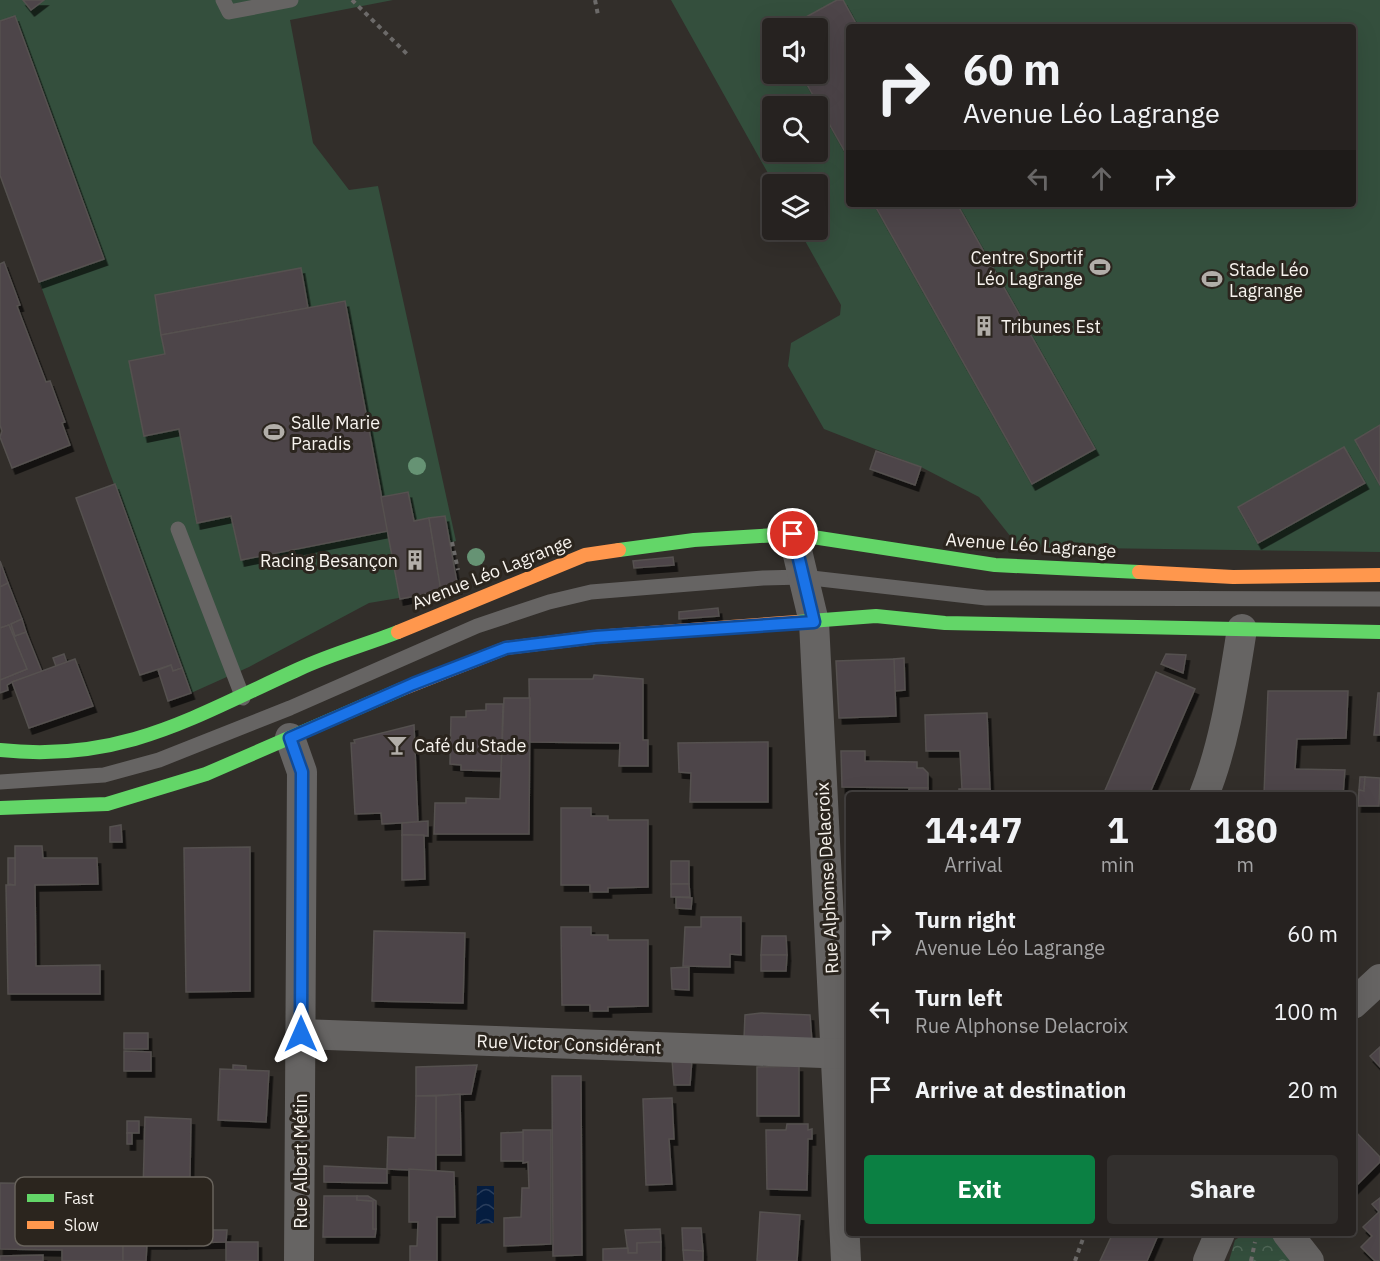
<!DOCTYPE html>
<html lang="en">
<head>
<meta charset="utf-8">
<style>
  body { margin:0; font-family:"IBM Plex Sans",sans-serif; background:#322f2d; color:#f1f3f6; height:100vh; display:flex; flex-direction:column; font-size:22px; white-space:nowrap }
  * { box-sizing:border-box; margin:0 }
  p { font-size:20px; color:#a4a4a5 }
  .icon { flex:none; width:33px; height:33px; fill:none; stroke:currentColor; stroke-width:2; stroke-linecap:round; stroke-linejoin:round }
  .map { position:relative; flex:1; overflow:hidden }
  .side { position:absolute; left:846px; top:792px; width:510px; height:444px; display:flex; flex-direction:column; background:#262220; border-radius:6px; box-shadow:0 6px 24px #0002,0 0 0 2px #423f3e }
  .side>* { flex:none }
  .hud { position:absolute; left:846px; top:24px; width:510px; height:183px; border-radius:6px; box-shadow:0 6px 24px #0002,0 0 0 2px #423f3e; background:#262220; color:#f1f3f6; overflow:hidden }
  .controls { position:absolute; left:762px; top:18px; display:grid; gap:12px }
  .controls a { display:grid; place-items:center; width:66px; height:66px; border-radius:6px; background:#262220; box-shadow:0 6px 24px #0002,0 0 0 2px #423f3e; font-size:30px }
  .pin { position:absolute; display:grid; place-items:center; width:51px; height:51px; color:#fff; margin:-26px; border:3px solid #fff; border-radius:50%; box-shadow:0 2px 6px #0007 }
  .me { position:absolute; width:66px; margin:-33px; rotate:0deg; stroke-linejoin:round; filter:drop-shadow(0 0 4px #0008) }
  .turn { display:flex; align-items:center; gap:21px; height:126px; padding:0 18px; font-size:27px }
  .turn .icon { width:78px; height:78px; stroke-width:2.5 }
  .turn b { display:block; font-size:42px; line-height:51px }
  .lanes { display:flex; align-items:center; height:57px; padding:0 18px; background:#0003; justify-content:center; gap:30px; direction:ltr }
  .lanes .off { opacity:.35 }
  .eta { display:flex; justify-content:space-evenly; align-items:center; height:102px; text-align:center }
  .eta b { font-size:36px; font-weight:700; line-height:42px }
  .button { display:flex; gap:12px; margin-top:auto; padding:12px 18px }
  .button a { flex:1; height:69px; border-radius:6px; background:#0b8043; color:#fff; font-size:24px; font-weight:700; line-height:69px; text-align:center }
  .button a+a { background:#322f2d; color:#f1f3f6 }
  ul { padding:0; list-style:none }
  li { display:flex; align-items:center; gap:18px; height:78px; padding:0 18px }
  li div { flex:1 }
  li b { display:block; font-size:22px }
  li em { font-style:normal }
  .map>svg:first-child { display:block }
  .park { fill:url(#park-crowns) }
  .pitch { fill:#344f3d; fill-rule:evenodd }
  .water { fill:url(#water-waves) }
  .building { fill:#4e4448; stroke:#555150; stroke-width:1.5; filter:url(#shadow) }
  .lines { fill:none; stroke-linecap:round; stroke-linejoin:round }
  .path { stroke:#6c6a69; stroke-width:4; stroke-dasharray:4.5 4.5; stroke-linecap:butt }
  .lane { stroke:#666463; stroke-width:15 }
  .street { stroke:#666463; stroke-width:30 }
  .fast { stroke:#63d668; stroke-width:14 }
  .slow { stroke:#ff974d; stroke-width:14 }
  .tree { fill:#669374 }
  .route-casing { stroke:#114b97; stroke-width:15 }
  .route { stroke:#1a73e8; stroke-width:10 }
  .labels { text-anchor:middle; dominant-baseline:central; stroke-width:6; stroke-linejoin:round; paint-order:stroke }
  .poi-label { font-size:18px; fill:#f7f3ee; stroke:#2b251e; text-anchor:start }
  .street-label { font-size:18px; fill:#f7f3ee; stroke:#2b251e }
  .key { fill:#2b251e; stroke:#68635c; stroke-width:1.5 }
  .key-label { font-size:16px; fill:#f7f3ee }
</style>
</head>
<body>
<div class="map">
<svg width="1380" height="1261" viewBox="0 0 1380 1261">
  <defs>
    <pattern id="park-crowns" width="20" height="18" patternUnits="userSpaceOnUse" patternTransform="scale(1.5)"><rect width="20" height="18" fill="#344f3d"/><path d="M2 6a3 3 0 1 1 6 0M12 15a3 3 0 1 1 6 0" fill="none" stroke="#526959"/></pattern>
    <pattern id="water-waves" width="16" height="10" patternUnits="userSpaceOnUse" patternTransform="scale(1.5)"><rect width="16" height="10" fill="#051d40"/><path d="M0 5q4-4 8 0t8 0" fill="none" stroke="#2a3e5c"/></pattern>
    <filter id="shadow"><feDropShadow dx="3.5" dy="6" stdDeviation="0" flood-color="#0009"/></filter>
  </defs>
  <rect width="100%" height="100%" fill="#322e2a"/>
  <path class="park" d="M 1246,1233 L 1273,1236 L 1296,1261 L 1229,1261 L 1235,1240 Z"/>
  <g class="pitch">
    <path d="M 0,0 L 393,0 L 290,20 L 313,143 L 349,190 L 378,186 L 456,541 L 450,543 L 458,588 L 369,603 L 249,667 L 191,693 L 0,175 Z"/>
    <path d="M 671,0 L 1380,0 L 1380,552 L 1019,547 L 979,497 L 921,467 L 824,429 L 788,366 L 791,343 L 840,315 L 841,305 L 799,230 L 818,230 L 818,184 L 774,184 ZM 849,27 L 1353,27 L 1353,204 L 849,204 ZM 772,28 L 818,28 L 818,74 L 772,74 ZM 772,106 L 818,106 L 818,152 L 772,152 Z"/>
  </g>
  <path class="water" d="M 477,1186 L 494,1186 L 494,1223 L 476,1224 Z"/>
  <g class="building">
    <path d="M 23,0 L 44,0 L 31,10 Z"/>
    <path d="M 837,0 L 843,0 L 858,27 L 849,27 L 849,159 L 801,74 L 818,74 L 818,28 L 786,28 Z"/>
    <path d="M 15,16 L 104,259 L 39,282 L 0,175 L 0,21 Z"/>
    <path d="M 874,204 L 957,204 L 1095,449 L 1032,484 Z"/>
    <path d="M 4,262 L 20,305 L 17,306 L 46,382 L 50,381 L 65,422 L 62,423 L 70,445 L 12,468 L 0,437 L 2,431 L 0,425 L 0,264 Z"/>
    <path d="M 301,268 L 308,308 L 161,335 L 155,295 Z"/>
    <path d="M 345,301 L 388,531 L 241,560 L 231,516 L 197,523 L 179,429 L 144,436 L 129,361 L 165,354 L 161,335 Z"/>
    <path d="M 1380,425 L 1380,485 L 1355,440 Z"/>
    <path d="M 1344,447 L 1365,483 L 1258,543 L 1238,507 Z"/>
    <path d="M 876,451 L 921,467 L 915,485 L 870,469 Z"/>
    <path d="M 115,484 L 182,668 L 173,671 L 171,665 L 140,675 L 108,587 L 76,498 Z"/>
    <path d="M 408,492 L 414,521 L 429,518 L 441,591 L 400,599 L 381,497 Z"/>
    <path d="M 445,516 L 458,588 L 441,591 L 429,518 Z"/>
    <path d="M 673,557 L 674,565 L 634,568 L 633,561 Z"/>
    <path d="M 0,561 L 8,583 L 0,587 Z"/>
    <path d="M 8,583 L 22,619 L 11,624 L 15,636 L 26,632 L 42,672 L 12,682 L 7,685 L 8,690 L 0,693 L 0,680 L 27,669 L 9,625 L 0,628 L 0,587 Z"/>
    <path d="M 718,608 L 719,616 L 679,619 L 679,612 Z"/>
    <path d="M 22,619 L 26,632 L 15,636 L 11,624 Z"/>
    <path d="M 9,625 L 27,669 L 0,680 L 0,628 Z"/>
    <path d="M 64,654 L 67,663 L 56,666 L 53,658 Z"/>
    <path d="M 1166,654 L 1186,655 L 1183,673 L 1161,664 Z"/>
    <path d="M 904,658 L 905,690 L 895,691 L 894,659 Z"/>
    <path d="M 75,659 L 93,706 L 29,728 L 12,682 Z"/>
    <path d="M 894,659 L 896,716 L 839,718 L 836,661 Z"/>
    <path d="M 171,665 L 173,671 L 182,668 L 191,693 L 168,701 L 158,670 Z"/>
    <path d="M 1156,672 L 1195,689 L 1149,795 L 1103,795 Z"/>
    <path d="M 594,675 L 643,679 L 643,740 L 648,740 L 648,766 L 619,766 L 620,743 L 530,742 L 529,679 L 593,679 Z"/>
    <path d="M 1268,691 L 1348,691 L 1346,738 L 1297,739 L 1295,769 L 1345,770 L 1343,795 L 1264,795 Z"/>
    <path d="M 1378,693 L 1380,693 L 1380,735 L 1374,735 Z"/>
    <path d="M 504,698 L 530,698 L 529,834 L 434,834 L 435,803 L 466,803 L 466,798 L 500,799 Z"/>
    <path d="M 486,704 L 503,704 L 501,771 L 461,770 L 461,765 L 450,764 L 451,717 L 466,717 L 466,711 L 486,710 Z"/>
    <path d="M 987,713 L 990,789 L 962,789 L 960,751 L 926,751 L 925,715 Z"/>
    <path d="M 414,725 L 418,822 L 382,824 L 381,813 L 355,814 L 351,743 L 355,743 L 354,740 Z"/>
    <path d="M 768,742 L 768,802 L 690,802 L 691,773 L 679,772 L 678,743 Z"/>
    <path d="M 841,751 L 865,751 L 865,761 L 917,762 L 917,768 L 923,768 L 928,773 L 928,788 L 842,787 Z"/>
    <path d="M 1360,777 L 1365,777 L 1364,791 L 1359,790 Z"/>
    <path d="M 1365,777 L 1380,778 L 1379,806 L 1358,806 L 1359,790 L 1364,791 Z"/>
    <rect x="909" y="788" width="19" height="7"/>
    <rect x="959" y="789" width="31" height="6"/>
    <path d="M 561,808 L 591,808 L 591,816 L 608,816 L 608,820 L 648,820 L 648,887 L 608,888 L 608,892 L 590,892 L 590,885 L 561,885 Z"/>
    <path d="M 428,821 L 428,836 L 402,835 L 402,823 Z"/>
    <path d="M 121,825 L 122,842 L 110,842 L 110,827 Z"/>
    <path d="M 402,835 L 424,835 L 425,879 L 402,880 Z"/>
    <path d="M 15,846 L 42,846 L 43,858 L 97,858 L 98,884 L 35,885 L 36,966 L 100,965 L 100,994 L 8,994 L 6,885 L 15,885 Z"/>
    <path d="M 250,847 L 250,991 L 186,992 L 184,848 Z"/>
    <path d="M 8,858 L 15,858 L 15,885 L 8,884 Z"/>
    <rect x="671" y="861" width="18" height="23"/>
    <path d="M 671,884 L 689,884 L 690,897 L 671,897 Z"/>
    <path d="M 676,897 L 692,898 L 691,909 L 676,908 Z"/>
    <path d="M 701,917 L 741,917 L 741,955 L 730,954 L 730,967 L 683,966 L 685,927 L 701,927 Z"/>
    <path d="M 561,927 L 591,927 L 591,935 L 608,935 L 608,940 L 648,940 L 648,1006 L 608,1007 L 608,1011 L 590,1011 L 590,1005 L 562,1005 Z"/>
    <path d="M 374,931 L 465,933 L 463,1003 L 372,1001 Z"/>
    <path d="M 762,936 L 786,936 L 787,955 L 761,955 Z"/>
    <path d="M 761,955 L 787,955 L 786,971 L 761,971 Z"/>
    <path d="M 689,967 L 689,990 L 672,989 L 671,968 Z"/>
    <path d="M 761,1013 L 810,1015 L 812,1042 L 744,1039 L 745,1015 Z"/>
    <rect x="124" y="1033" width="24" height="16"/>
    <path d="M 1380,1047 L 1380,1067 L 1370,1056 Z"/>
    <path d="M 124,1051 L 151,1052 L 151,1071 L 124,1071 Z"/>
    <path d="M 672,1059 L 692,1059 L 690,1085 L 674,1085 Z"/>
    <path d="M 233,1065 L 246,1066 L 246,1070 L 233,1070 Z"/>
    <path d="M 477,1065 L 471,1094 L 416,1096 L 416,1067 Z"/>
    <path d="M 799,1066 L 799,1116 L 757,1116 L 757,1067 Z"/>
    <path d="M 220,1069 L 269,1071 L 266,1122 L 218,1120 Z"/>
    <path d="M 552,1076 L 581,1076 L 582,1255 L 553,1256 Z"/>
    <path d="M 460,1094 L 461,1155 L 435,1155 L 436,1096 Z"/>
    <path d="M 416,1096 L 436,1096 L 436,1171 L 387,1169 L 388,1137 L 415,1138 Z"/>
    <path d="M 672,1098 L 674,1139 L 669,1139 L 672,1184 L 646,1185 L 643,1099 Z"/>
    <path d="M 145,1117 L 191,1119 L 189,1230 L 142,1229 Z"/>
    <rect x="127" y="1121" width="12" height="12"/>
    <path d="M 787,1124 L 808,1124 L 808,1130 L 812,1129 L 812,1139 L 808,1139 L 807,1190 L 767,1189 L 766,1130 L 786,1130 Z"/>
    <path d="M 1353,1129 L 1380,1157 L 1380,1162 L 1353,1189 Z"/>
    <path d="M 523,1130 L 551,1130 L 551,1244 L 504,1246 L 504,1218 L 521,1217 L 522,1188 L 529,1188 L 528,1162 L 523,1163 Z"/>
    <path d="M 523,1132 L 523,1161 L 501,1161 L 501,1133 Z"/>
    <rect x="127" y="1133" width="5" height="11"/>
    <path d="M 324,1166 L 387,1169 L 387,1183 L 324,1182 Z"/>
    <path d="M 409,1169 L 454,1172 L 455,1217 L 437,1217 L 437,1261 L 410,1261 L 410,1246 L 417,1246 L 418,1222 L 409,1222 Z"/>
    <path d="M 0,1183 L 124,1185 L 123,1261 L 62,1261 L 62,1250 L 0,1249 Z"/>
    <path d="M 324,1196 L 357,1196 L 357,1200 L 373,1201 L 373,1229 L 376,1229 L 375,1237 L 323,1237 Z"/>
    <path d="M 357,1196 L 368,1196 L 376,1201 L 376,1229 L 373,1229 L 373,1201 L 357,1200 Z"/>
    <path d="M 1380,1198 L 1380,1261 L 1375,1261 L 1361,1247 L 1372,1236 L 1363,1227 L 1379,1212 L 1372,1204 Z"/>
    <path d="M 760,1212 L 800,1215 L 797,1261 L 757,1261 Z"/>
    <path d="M 123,1228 L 183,1230 L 183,1243 L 147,1243 L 146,1261 L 123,1261 Z"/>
    <path d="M 682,1228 L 701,1228 L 703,1251 L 683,1250 Z"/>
    <path d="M 660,1229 L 661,1242 L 637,1243 L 637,1253 L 628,1253 L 625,1230 Z"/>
    <path d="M 183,1230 L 227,1230 L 226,1242 L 183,1243 Z"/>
    <path d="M 1113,1233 L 1159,1233 L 1147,1261 L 1100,1261 Z"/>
    <rect x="226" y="1242" width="32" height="19"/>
    <path d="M 661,1242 L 661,1261 L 603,1261 L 603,1249 L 628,1248 L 628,1253 L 637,1253 L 637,1243 Z"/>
    <path d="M 683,1250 L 703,1251 L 703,1261 L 684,1261 Z"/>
    <path d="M 43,1255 L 43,1261 L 0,1261 L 0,1256 Z"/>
  </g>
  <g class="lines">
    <g class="path">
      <path d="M 352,0 L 407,54"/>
      <path d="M 595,0 L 598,15"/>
      <path d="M 452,542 L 458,570"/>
      <path d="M 1075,1261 L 1085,1233"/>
      <path d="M 1251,1261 L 1255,1242"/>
    </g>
    <g class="lane">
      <path d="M 223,0 L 229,12 L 291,0"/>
      <path d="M 178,529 L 243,698"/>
      <path d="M 0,782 L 104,775 L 159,760 L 290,708 L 477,626 L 549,602 L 591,592 L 763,578 L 803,577 L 986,598 L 1380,599"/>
    </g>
    <g class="street">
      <path d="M 793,534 L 814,622 L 846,1261"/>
      <path d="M 290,738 L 302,772 L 299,1261"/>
      <path d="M 1204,795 C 1225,743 1233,685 1242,629"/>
      <path d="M 1353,1004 L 1380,979"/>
      <path d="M 301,1034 L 849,1054"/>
      <path d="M 1287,1233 L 1309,1261"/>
      <path d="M 1208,1261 L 1220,1233"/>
    </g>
    <g class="fast">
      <path d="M 619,550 L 694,540 L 793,534 L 995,565 L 1139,572"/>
      <path d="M 797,622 L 876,616 L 945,623 L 1380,632"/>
      <path d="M 0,750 C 122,763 193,717 299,669 C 331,654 365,645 398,632"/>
      <path d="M 0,808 L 107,804 L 206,774 L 402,689"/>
    </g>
    <g class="slow">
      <path d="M 1139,572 L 1233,577 L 1380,575"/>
      <path d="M 398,632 L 585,555 L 619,550"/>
      <path d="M 402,689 L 506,648 L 595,637 L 797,622"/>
    </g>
  </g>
  <g class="tree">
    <circle cx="417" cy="466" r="9"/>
    <circle cx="476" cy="557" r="9"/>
  </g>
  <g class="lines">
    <g class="route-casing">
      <path id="route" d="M 301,1034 L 302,772 L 290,738 L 413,684 L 506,648 L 595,637 L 814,622 L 793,534"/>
    </g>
    <use href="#route" class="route"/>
  </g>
  <defs>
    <g id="stadium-bare" transform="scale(1.62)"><path d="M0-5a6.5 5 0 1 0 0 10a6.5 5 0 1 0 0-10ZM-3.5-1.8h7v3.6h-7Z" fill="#b2aea9" stroke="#2b251e" stroke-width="2.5" paint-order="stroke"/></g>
    <g id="building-bare" transform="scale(1.62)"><path d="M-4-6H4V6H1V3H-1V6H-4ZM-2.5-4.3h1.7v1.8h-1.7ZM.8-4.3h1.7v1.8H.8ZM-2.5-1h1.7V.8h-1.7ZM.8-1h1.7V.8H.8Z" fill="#b2aea9" stroke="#2b251e" stroke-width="2.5" paint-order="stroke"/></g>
    <g id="bar-bare" transform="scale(1.62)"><path d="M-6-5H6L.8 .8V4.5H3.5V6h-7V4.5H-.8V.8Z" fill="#b2aea9" stroke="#2b251e" stroke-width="2.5" paint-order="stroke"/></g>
  </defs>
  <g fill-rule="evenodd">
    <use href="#stadium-bare" x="1100" y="267"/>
    <use href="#stadium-bare" x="1212" y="279"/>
    <use href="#building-bare" x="984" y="326"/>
    <use href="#stadium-bare" x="274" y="432"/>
    <use href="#building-bare" x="415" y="560"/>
    <use href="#bar-bare" x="397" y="745"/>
  </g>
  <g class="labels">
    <g class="poi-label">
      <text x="1083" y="257" text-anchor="end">Centre Sportif<tspan x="1083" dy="21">Léo Lagrange</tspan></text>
      <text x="1229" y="269">Stade Léo<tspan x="1229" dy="21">Lagrange</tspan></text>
      <text x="1001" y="326">Tribunes Est</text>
      <text x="291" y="422">Salle Marie<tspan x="291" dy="21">Paradis</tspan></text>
      <text x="398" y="560" text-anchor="end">Racing Besançon</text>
      <text x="414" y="745">Café du Stade</text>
    </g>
    <g class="street-label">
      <text transform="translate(1031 545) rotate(4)">Avenue Léo Lagrange</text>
      <text transform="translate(492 572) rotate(-22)">Avenue Léo Lagrange</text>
      <text transform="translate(827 878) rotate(-93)">Rue Alphonse Delacroix</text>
      <text transform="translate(569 1044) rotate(2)">Rue Victor Considérant</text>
      <text transform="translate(300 1161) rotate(-90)">Rue Albert Métin</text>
    </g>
  </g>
  <rect x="15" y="1177" width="198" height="69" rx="9" class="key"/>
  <rect x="27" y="1194" width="27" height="8" fill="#63d668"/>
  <rect x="27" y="1221" width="27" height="8" fill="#ff974d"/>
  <g class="key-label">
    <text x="64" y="1204">Fast</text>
    <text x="64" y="1231">Slow</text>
  </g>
</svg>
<div class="controls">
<a><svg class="icon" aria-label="sound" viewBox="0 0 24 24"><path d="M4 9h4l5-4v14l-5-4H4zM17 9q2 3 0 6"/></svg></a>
<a><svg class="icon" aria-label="search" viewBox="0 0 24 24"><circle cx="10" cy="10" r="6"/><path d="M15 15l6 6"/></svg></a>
<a><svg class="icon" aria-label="layers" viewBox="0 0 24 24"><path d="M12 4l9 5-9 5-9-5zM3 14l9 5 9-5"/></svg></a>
</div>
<div class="pin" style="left:793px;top:534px;background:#d93025"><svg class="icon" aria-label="arrive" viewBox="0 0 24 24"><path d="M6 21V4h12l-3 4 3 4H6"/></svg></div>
<svg class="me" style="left:301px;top:1034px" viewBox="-20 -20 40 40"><path d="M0-17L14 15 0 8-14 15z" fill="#1a73e8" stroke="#fff" stroke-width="4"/></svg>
<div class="hud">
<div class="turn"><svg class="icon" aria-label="right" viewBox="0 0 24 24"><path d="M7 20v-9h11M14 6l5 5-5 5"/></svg><div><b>60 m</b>Avenue Léo Lagrange</div></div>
<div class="lanes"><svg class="icon off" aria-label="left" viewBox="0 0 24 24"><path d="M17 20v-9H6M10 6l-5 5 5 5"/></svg><svg class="icon off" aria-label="ahead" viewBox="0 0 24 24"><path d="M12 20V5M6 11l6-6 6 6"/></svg><svg class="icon" aria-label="right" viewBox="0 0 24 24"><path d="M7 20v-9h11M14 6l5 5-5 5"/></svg></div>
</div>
<section class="side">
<div class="eta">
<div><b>14:47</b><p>Arrival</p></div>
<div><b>1</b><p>min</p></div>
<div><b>180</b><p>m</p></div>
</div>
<ul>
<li><svg class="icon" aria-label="right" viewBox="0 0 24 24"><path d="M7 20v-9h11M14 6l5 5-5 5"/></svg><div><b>Turn right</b><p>Avenue Léo Lagrange</p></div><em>60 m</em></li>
<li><svg class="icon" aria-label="left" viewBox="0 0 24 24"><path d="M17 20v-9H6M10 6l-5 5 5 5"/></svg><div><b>Turn left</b><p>Rue Alphonse Delacroix</p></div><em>100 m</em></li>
<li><svg class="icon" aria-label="arrive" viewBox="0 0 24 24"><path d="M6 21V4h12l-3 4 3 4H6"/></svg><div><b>Arrive at destination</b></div><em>20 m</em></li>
</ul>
<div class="button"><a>Exit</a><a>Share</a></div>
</section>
</div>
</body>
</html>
